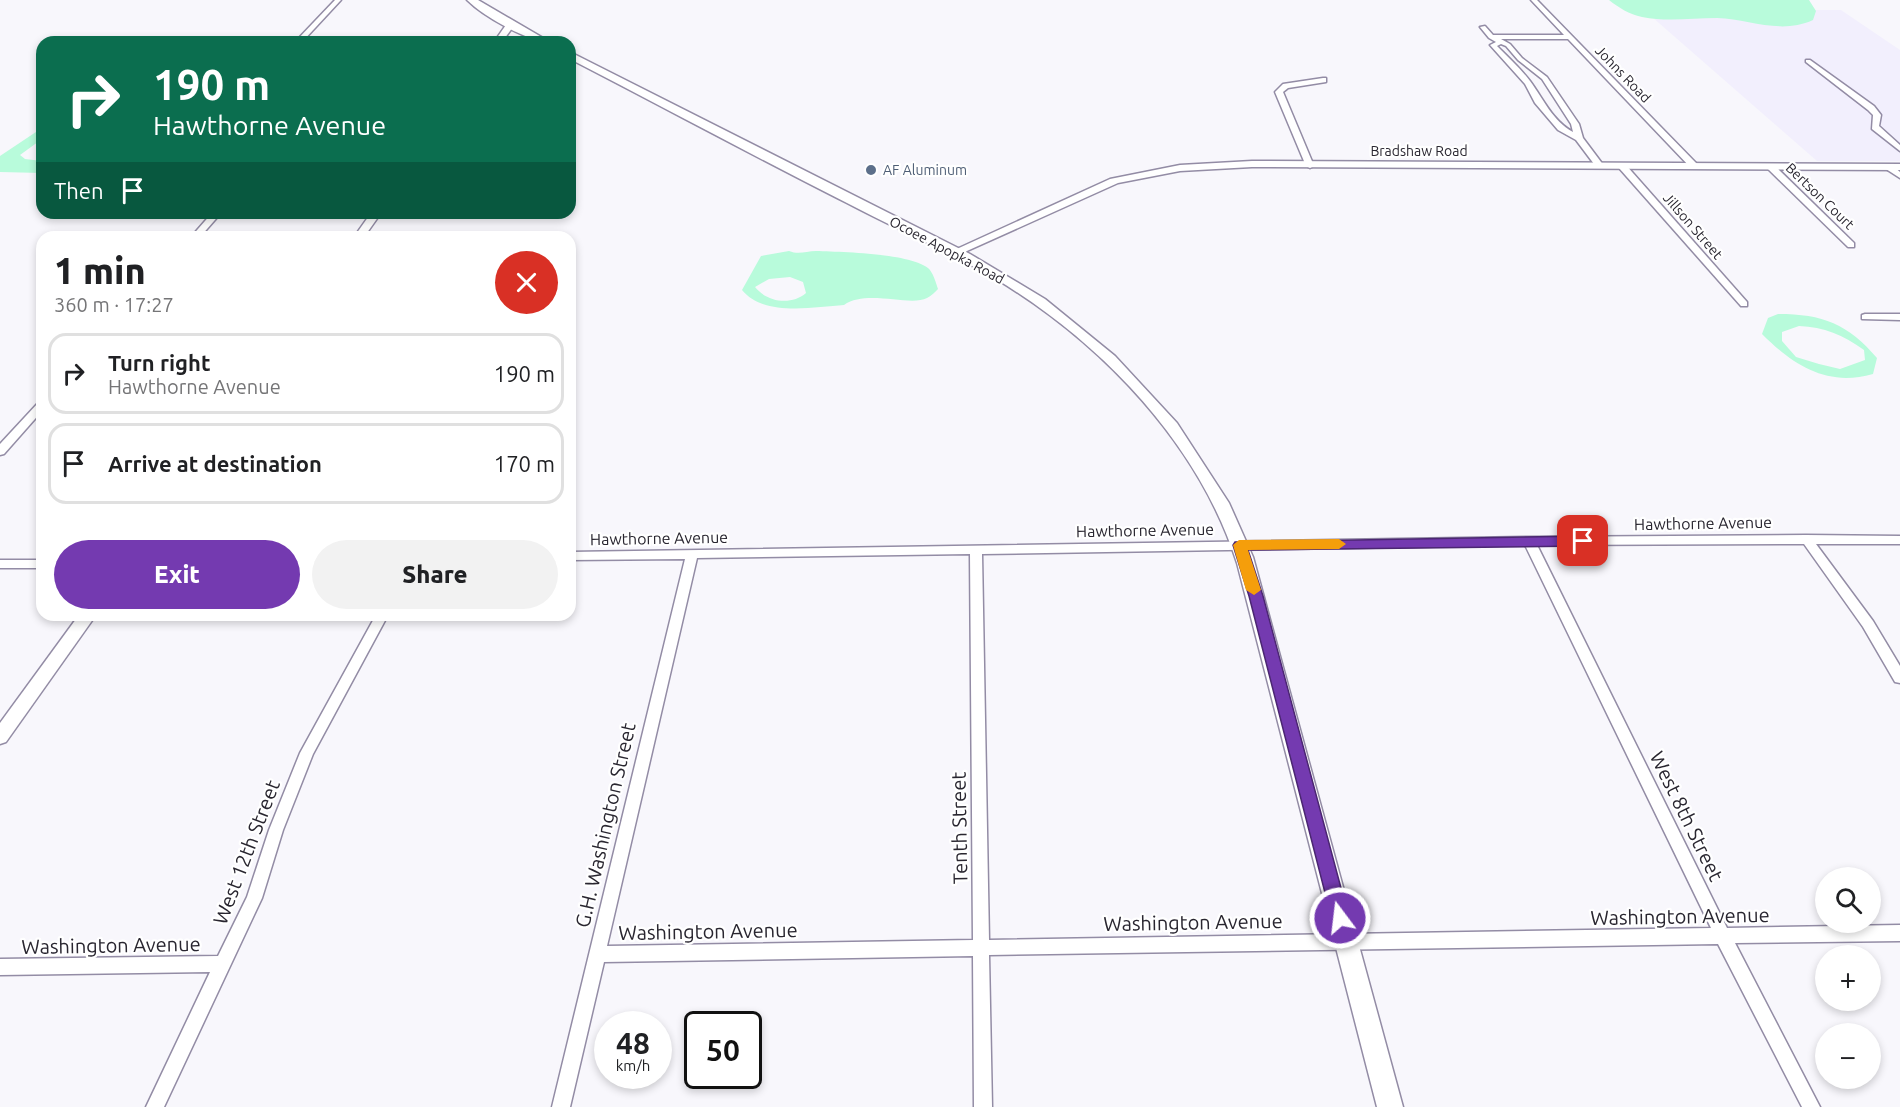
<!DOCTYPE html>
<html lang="en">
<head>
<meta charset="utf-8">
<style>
  body { margin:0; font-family:Ubuntu,sans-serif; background:#f2f2f2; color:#202124; height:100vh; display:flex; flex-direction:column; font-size:22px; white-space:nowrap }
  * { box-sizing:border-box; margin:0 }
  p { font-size:20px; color:#757577 }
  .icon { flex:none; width:33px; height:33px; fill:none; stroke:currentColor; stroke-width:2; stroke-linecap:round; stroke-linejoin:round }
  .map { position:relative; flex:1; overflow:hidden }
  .sheet { position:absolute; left:36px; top:231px; width:540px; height:390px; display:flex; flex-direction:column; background:#fff; border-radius:18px; box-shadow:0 3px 9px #0003 }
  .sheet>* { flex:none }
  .hud { position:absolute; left:36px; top:36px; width:540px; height:183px; border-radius:18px; box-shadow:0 3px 9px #0003; background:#0b6e4f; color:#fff; overflow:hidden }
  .tools { position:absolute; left:1815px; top:867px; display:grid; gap:12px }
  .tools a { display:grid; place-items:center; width:66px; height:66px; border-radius:50%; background:#fff; box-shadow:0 3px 9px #0003; font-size:30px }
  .speed { position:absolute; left:594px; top:1011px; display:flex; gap:12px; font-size:30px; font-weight:700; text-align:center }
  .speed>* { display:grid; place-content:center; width:78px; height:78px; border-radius:50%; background:#fff; box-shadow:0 3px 9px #0003; line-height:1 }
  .speed small { font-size:15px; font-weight:400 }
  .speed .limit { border:3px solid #111; border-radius:9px; background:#fff; color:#111 }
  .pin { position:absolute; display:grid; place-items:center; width:51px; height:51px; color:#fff; margin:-26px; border-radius:12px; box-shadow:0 3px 9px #0006 }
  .me { position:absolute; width:66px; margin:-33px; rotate:345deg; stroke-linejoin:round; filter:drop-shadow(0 0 4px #0008) }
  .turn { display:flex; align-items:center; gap:21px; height:126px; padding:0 18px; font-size:27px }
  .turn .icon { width:78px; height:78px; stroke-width:2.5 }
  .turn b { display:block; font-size:42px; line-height:51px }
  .then { display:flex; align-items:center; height:57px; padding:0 18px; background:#0003; gap:12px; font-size:22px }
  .round { display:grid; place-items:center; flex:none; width:63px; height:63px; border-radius:32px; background:#f2f2f2 }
  .head { display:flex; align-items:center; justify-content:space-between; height:102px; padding:0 18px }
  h1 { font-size:36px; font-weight:800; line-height:45px }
  .cta { display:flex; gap:12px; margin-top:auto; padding:12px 18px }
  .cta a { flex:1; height:69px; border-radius:36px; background:#743ab0; color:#fff; font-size:24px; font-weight:800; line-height:69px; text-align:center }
  .cta a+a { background:#f2f2f2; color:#202124 }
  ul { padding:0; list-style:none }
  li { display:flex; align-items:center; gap:18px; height:81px; margin:0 12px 9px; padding:0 6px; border:3px solid #e0e0e0; border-radius:18px }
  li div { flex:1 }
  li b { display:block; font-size:22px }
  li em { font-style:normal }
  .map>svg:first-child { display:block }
  .built { fill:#f2effd }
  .green { fill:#b8fbdb; fill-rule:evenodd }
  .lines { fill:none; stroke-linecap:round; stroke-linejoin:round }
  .minor-casing { stroke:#938ca5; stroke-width:3 }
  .tertiary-casing { stroke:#938ca5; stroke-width:3 }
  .secondary-casing { stroke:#938ca5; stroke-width:3 }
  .minor { fill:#fff; fill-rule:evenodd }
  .tertiary { fill:#fff; fill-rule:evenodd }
  .secondary { fill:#fff; fill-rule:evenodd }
  .route { fill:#743ab0; stroke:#4b2672; stroke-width:1.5 }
  .slow { fill:#f59e0b }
  .service-dot { fill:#5c6f8a; stroke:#fff; stroke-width:2 }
  .labels { text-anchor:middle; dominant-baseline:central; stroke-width:4.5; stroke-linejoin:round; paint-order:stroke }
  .far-street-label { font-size:14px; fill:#292630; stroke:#fff }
  .far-service-label { font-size:14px; fill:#4e5e75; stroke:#fff; text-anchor:start }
  .street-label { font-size:16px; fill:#292630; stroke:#fff }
  .near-street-label { font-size:20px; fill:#292630; stroke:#fff }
</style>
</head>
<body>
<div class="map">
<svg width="1900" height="1107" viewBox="0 0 1900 1107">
  <rect width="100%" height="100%" fill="#f8f7fc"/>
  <path class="built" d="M 1644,10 L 1841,10 L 1900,50 L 1900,161 L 1817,161 Z"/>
  <g class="green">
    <path d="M 1609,0 L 1809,0 L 1816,11 L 1813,20 C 1780,35 1750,19 1717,18 C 1692,18 1667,22 1642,17 C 1629,14 1619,8 1609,0 Z"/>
    <path d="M 42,128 L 42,139 L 20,155 L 25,159 L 42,161 L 42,173 L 0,172 L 0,156 Z"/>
    <path d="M 789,251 C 799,255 806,251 816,251 C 842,252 908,253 928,268 C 933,272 936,283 938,289 C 935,292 931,296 927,298 C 910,307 867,289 844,305 C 813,307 764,317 742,290 L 761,256 ZM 790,277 L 803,282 L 806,293 C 791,306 767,302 755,287 L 769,279 Z"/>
    <path d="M 1778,314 C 1823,314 1848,324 1877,358 L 1873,374 C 1827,387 1794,366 1762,334 L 1768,318 ZM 1799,326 C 1824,327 1843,335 1864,350 L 1865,360 L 1840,369 L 1819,364 L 1796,357 L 1782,341 L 1782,332 Z"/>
  </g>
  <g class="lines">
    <g class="minor-casing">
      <g id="minor">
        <path d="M 335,0 L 341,0 L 302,42 L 295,42 Z"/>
        <path d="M 1531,0 L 1537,0 L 1697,164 L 1697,168 L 1691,168 L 1568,39 L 1501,39 L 1510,44 L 1522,58 L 1547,77 L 1579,124 L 1583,138 L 1604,166 L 1603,168 L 1597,168 L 1576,140 L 1558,130 L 1535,103 L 1525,84 L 1490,45 L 1496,42 L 1489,38 L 1480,27 L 1485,26 L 1493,35 L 1564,35 ZM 1501,44 L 1506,46 L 1518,60 L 1542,79 L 1571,124 L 1573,132 C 1552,120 1544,100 1530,81 C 1521,69 1508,57 1497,46 Z"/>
        <path d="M 1806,60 L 1810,60 L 1874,106 L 1881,115 L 1879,126 L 1900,145 L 1900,151 L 1872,129 L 1873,115 L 1868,110 L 1806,62 Z"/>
        <path d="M 1323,78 L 1326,78 L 1326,82 L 1288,88 L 1283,92 L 1314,166 L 1310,168 L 1306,166 L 1275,92 L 1283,84 Z"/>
        <path d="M 1619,164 L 1625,164 L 1747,302 L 1747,306 L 1741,306 L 1619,168 Z"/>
        <path d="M 1767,164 L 1773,164 L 1854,243 L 1854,247 L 1848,247 L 1767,168 Z"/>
        <path d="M 1886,165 L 1892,165 L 1900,172 L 1900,178 L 1886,169 Z"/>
        <path d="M 212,213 L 221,213 L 200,237 L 191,237 Z"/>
        <path d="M 1865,314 L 1900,314 L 1900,320 L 1862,319 L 1862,315 Z"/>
        <path d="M 42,402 L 42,411 L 4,454 L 0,455 L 0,444 L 38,403 Z"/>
        <path d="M 1806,535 L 1900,536 L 1900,544 L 1816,544 L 1873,621 L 1900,666 L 1900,683 L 1895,682 L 1863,627 L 1804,544 L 1537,545 L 1727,928 L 1900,925 L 1900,941 L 1735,943 L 1820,1107 L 1802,1107 L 1718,944 L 989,955 L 992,1107 L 974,1107 L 973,956 L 604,962 L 570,1107 L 552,1107 L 685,559 L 570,560 L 570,552 L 1529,537 ZM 1525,545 L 1711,928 L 989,940 L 982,554 ZM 970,554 L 973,940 L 607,946 L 697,558 Z"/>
        <rect x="0" y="560" width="42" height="8"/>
        <path d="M 376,615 L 388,615 L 313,754 L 283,830 L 262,898 L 164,1107 L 146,1107 L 210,972 L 0,975 L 0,959 L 218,956 L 247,897 L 269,830 L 300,753 Z"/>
      </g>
    </g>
    <g class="tertiary-casing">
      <g id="tertiary">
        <path d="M 508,22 L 515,24 L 502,42 L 494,42 Z"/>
        <path d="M 1252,161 L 1900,164 L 1900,170 L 1252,167 L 1180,171 L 1118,183 L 958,255 L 950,255 L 948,253 L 1110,179 L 1180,165 Z"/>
        <path d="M 371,213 L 381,213 L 364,237 L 354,237 Z"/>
        <path d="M 79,615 L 96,615 L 6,742 L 0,744 L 0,723 Z"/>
      </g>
    </g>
    <g class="secondary-casing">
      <g id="secondary">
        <path d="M 467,0 L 478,0 L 550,42 C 528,42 483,16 467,0 Z"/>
        <path d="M 570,52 L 970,254 L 1045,299 L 1115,356 L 1177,423 L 1229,503 L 1253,557 L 1403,1107 L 1377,1107 L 1237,563 C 1199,444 1102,343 996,279 C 948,251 896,229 847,203 C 754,156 663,107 570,59 Z"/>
      </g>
    </g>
    <use href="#minor" class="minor"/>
    <use href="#tertiary" class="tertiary"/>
    <use href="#secondary" class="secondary"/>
  </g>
  <path class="route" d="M 1583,536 L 1589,541 L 1583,546 L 1248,550 L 1263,596 L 1349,918 L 1346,924 L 1340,927 L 1333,924 L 1249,596 L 1233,545 L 1235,542 Z"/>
  <path class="slow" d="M 1339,539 L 1346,544 L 1339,549 L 1248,550 L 1261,590 L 1254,595 L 1246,590 L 1233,545 L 1239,540 Z"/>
  <circle class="service-dot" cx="871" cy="170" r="6"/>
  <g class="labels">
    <g class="far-street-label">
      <text transform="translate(1623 74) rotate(46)">Johns Road</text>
      <text x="1419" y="151">Bradshaw Road</text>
      <text transform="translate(1820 196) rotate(44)">Bertson Court</text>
      <text transform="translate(1693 226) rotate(49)">Jillson Street</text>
      <text transform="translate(947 250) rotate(28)">Ocoee Apopka Road</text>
    </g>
    <g class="far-service-label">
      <text x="883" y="170">AF Aluminum</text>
    </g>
    <g class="street-label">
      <text transform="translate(1703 523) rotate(-1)">Hawthorne Avenue</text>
      <text transform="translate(1145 530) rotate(-1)">Hawthorne Avenue</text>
      <text transform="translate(659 538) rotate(-1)">Hawthorne Avenue</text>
    </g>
    <g class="near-street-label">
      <text transform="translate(1687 816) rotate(64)">West 8th Street</text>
      <text transform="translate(605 825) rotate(-77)">G.H. Washington Street</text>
      <text transform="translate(959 828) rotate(-91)">Tenth Street</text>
      <text transform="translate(246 852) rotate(-69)">West 12th Street</text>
      <text transform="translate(1680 916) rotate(-1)">Washington Avenue</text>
      <text transform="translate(1193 922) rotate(-1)">Washington Avenue</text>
      <text transform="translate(708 931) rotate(-1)">Washington Avenue</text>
      <text transform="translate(111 945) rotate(-1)">Washington Avenue</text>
    </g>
  </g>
</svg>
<div class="tools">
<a><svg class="icon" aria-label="search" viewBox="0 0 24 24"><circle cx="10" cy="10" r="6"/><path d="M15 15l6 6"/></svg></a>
<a>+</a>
<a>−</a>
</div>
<div class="speed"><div>48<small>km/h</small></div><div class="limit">50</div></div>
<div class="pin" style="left:1583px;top:541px;background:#d93025"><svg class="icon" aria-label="arrive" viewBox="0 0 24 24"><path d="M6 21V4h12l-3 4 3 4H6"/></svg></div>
<svg class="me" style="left:1340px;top:918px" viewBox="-20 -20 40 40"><circle r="17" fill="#743ab0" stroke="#fff" stroke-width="3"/><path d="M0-11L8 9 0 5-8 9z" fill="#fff"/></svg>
<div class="hud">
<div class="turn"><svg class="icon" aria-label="right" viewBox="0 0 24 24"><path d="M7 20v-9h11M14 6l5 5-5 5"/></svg><div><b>190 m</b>Hawthorne Avenue</div></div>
<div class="then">Then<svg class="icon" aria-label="arrive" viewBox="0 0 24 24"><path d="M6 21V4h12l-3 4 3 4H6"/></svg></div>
</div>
<section class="sheet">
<div class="head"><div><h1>1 min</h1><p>360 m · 17:27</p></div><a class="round" style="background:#d93025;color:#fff"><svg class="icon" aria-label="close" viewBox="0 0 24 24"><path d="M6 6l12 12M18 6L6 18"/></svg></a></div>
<ul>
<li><svg class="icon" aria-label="right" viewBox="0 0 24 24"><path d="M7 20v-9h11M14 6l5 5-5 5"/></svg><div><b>Turn right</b><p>Hawthorne Avenue</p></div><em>190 m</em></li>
<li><svg class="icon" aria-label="arrive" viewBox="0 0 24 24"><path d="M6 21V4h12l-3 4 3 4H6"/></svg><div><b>Arrive at destination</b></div><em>170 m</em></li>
</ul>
<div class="cta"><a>Exit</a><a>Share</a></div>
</section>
</div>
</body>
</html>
